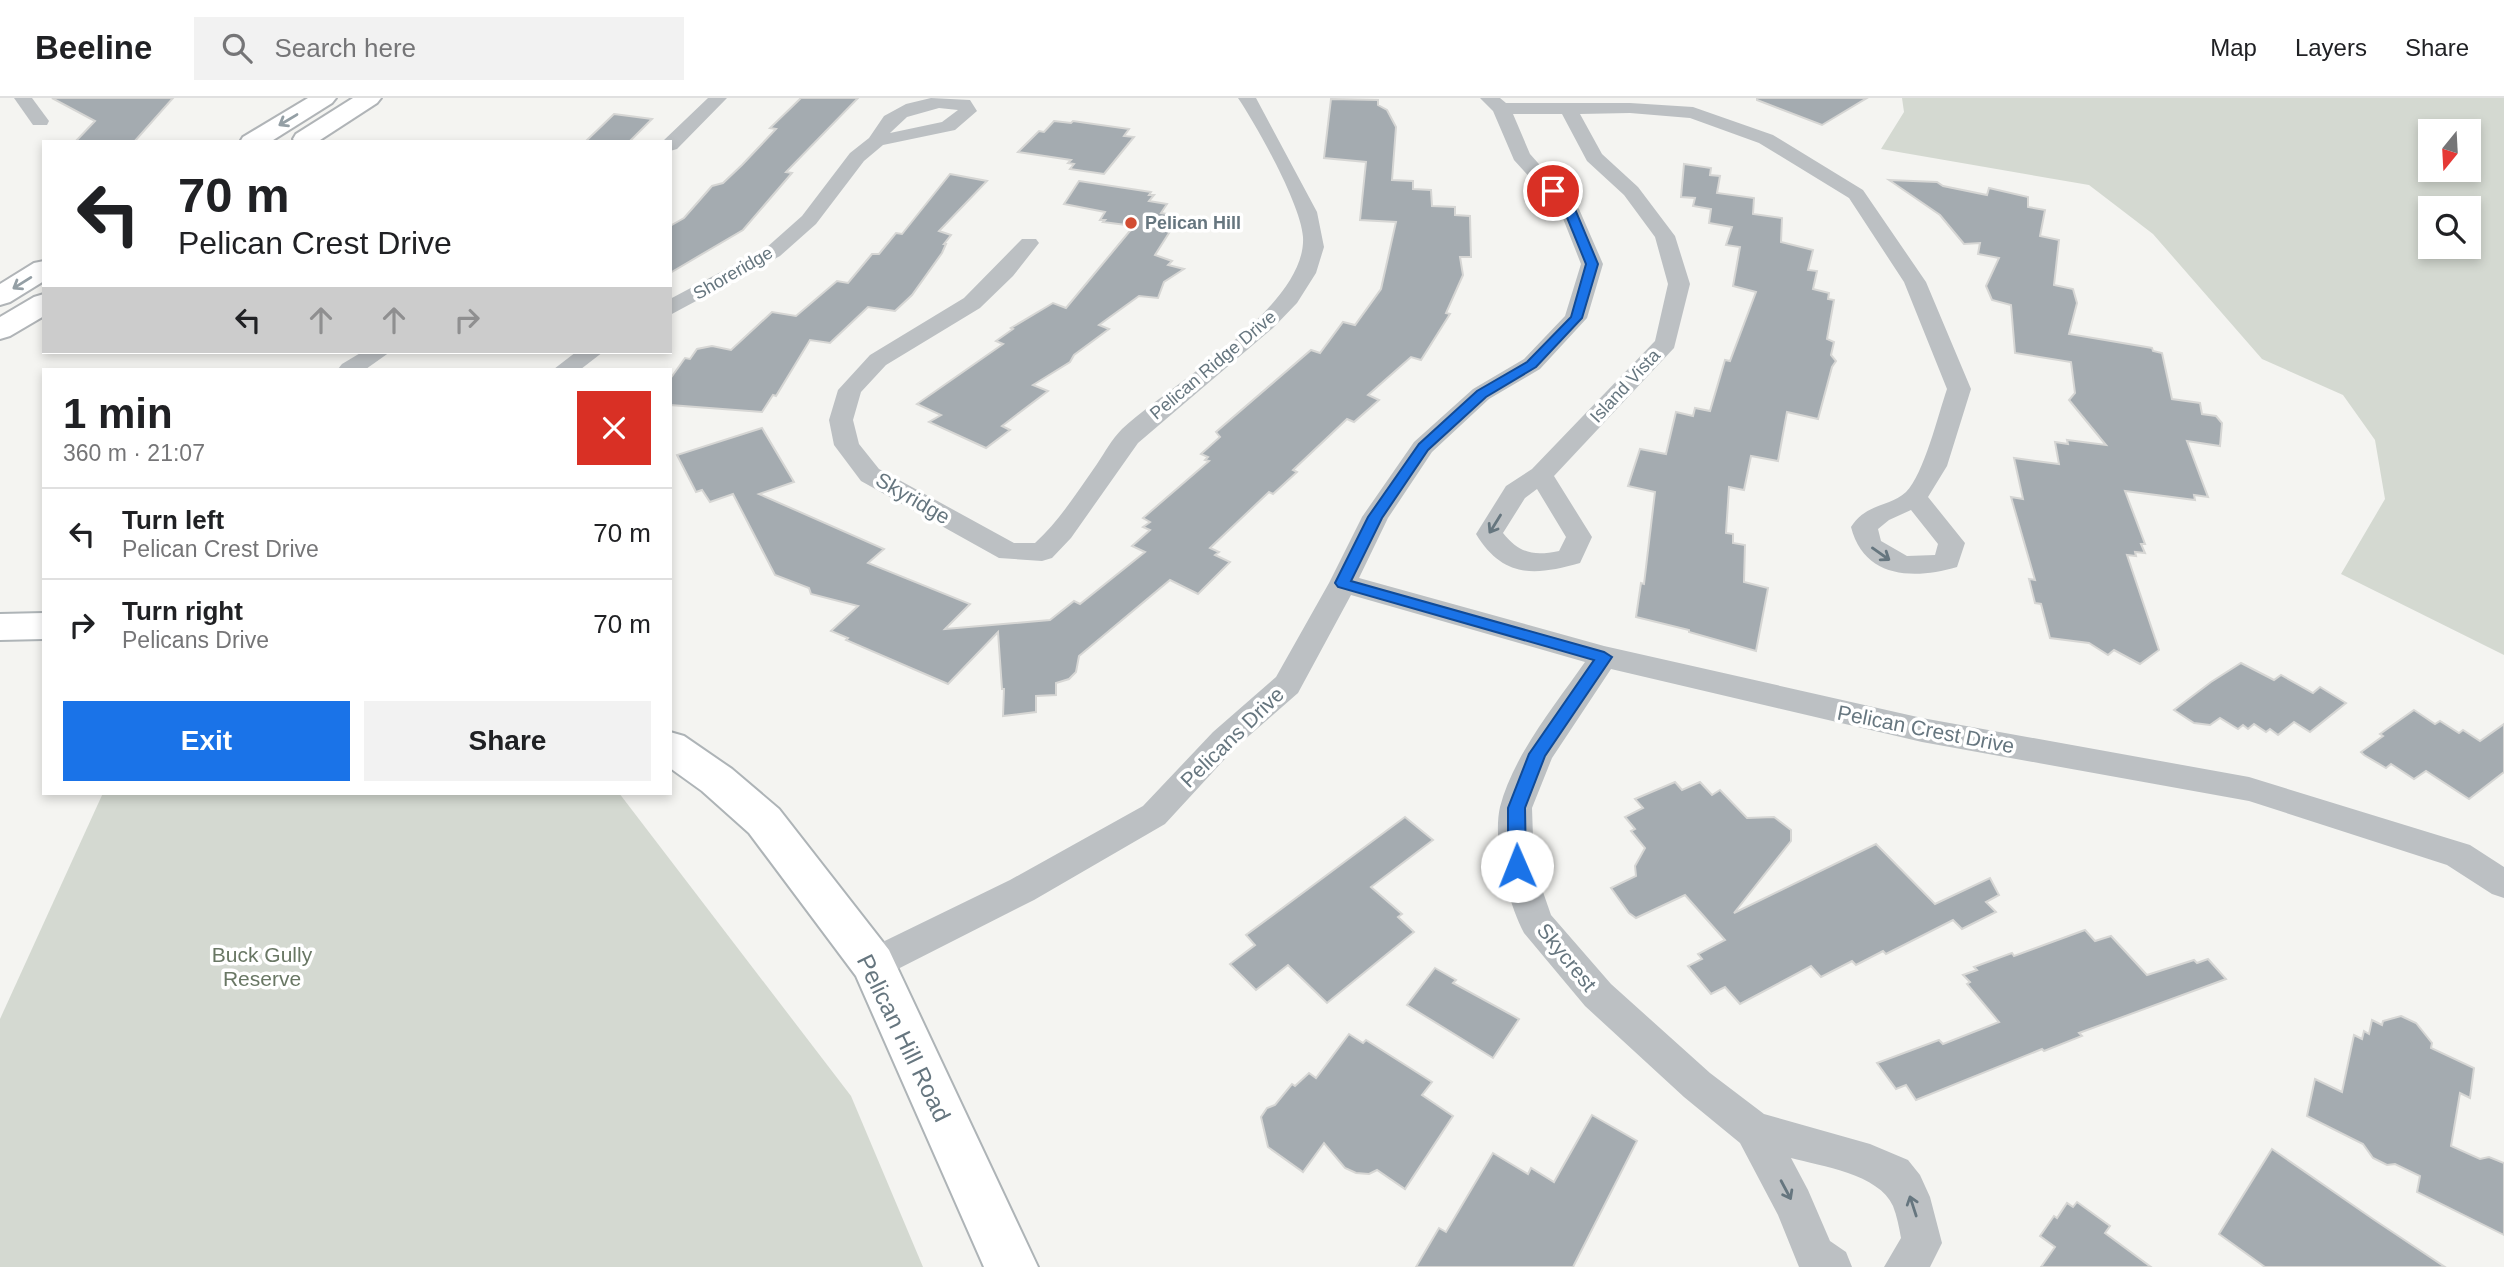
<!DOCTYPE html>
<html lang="en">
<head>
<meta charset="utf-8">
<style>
  body { margin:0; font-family:Helvetica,sans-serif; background:#f2f2f2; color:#202124; height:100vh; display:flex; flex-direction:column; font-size:26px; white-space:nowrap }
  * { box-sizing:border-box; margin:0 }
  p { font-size:23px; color:#757577 }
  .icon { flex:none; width:38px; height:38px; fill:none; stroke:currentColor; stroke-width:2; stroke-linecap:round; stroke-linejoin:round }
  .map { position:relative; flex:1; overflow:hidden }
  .details { position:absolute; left:42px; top:270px; width:630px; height:427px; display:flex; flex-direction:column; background:#fff; border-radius:0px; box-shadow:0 4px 10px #0003 }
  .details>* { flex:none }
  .top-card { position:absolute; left:42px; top:42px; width:630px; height:214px; border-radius:0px; box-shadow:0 4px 10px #0003; background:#fff; color:#202124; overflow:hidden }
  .needle { width:46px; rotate:198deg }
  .fabs { position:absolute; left:2418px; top:21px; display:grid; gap:14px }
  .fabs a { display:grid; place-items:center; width:63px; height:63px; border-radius:0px; background:#fff; box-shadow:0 4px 10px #0003; font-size:35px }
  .pin { position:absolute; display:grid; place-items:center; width:60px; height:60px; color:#fff; margin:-30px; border:4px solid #fff; border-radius:50%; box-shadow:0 2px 7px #0007 }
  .me { position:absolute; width:77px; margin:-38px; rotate:359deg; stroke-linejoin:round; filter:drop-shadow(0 0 5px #0008) }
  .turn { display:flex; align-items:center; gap:24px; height:147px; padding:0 21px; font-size:32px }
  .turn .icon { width:91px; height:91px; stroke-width:2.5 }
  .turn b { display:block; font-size:49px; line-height:60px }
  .lanes { display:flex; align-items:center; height:66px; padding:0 21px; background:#0003; justify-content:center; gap:35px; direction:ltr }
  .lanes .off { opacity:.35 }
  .round { display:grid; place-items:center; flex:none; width:74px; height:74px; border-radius:0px; background:#f2f2f2 }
  .headline { display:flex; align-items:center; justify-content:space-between; height:119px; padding:0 21px }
  h1 { font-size:42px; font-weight:700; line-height:52px }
  .button { display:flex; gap:14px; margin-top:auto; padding:14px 21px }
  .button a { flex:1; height:80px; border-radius:0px; background:#1a73e8; color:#fff; font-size:28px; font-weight:700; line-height:80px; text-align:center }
  .button a+a { background:#f2f2f2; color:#202124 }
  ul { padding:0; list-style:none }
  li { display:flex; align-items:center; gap:21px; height:91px; padding:0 21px; border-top:2px solid #e0e0e0 }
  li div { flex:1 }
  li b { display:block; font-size:26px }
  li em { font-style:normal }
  header { display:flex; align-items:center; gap:42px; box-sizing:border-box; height:98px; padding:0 35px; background:#fff; border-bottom:2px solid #e0e0e0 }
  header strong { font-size:33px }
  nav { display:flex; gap:38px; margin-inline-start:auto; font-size:24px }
  .search { width:490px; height:63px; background:#f2f2f2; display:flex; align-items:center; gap:18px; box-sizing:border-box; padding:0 24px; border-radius:0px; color:#757577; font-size:26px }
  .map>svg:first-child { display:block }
  .green { fill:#d4d9d1; fill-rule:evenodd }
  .building { fill:#a4abb0; stroke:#d6d6d4; stroke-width:2 }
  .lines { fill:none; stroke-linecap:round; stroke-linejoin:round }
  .secondary-casing { stroke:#aeb4b7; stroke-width:4 }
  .primary-casing { stroke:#b0b4b7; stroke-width:4 }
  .street { fill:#bcc0c3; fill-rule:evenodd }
  .secondary { fill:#fff; fill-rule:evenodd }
  .primary { fill:#fff; fill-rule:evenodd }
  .oneway { stroke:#949fa5 }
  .oneway2 { stroke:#66767f }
  .route { fill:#1a73e8; stroke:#114b97; stroke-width:2 }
  .poi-dot { fill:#d24d33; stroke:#fff; stroke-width:2.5 }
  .labels { text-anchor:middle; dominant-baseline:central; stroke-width:7; stroke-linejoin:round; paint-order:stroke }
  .far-poi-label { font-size:18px; font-weight:bold; fill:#66767f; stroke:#fff; text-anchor:start }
  .far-street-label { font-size:18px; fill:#66767f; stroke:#fff }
  .street-label { font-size:21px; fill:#66767f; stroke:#fff }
  .park-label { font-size:21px; fill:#697764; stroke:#fff }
  .near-street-label { font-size:24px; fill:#66767f; stroke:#fff }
</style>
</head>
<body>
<header>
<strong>Beeline</strong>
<div class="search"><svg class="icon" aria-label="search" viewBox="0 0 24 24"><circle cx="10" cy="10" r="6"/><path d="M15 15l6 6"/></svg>Search here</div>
<nav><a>Map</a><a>Layers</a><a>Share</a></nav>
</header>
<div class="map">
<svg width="2504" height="1169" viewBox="0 0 2504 1169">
  <rect width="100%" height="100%" fill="#f4f4f1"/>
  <g class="green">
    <path d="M 1902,0 L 2504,0 L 2504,557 L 2341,476 L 2385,401 L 2375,342 L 2343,297 L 2262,261 L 2153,136 L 2089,87 L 1881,51 L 1904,14 ZM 2431,33 L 2469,33 L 2469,72 L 2431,72 ZM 2431,110 L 2469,110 L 2469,149 L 2431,149 Z"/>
    <path d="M 103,695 L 619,695 L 851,998 L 923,1169 L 0,1169 L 0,921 Z"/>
  </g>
  <g class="building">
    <path d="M 52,0 L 173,0 L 134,44 L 75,44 L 95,23 Z"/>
    <path d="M 801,0 L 858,0 L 786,74 L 792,75 L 743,132 L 670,175 L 670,128 L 684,120 L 712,88 L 723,85 L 742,67 L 776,31 L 770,30 Z"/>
    <path d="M 1757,0 L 1867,0 L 1822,27 L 1757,2 Z"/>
    <path d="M 1331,1 L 1378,2 L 1378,7 L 1387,12 L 1396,29 L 1392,82 L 1413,83 L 1413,91 L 1431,92 L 1432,108 L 1455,109 L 1455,117 L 1470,118 L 1471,159 L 1460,159 L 1463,177 L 1446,215 L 1450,216 L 1421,262 L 1411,259 L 1368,297 L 1379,302 L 1354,324 L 1347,321 L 1293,372 L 1297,374 L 1273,396 L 1269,394 L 1210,450 L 1219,454 L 1215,457 L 1230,464 L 1198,496 L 1170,482 L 1079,558 L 1076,574 L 1069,581 L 1056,585 L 1056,597 L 1036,598 L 1036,614 L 1003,618 L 1004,591 L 1002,591 L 998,534 L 948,586 L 846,542 L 848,540 L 831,533 L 858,508 L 811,496 L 809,490 L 775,477 L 733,396 L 710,404 L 702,392 L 696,394 L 677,357 L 762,330 L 794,384 L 759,396 L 884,451 L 868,465 L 970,506 L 945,531 L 1050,522 L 1074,503 L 1080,506 L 1145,454 L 1132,448 L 1150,432 L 1143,429 L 1150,424 L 1143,420 L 1209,363 L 1205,362 L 1208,359 L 1201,356 L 1220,339 L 1216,334 L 1311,252 L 1320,255 L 1343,224 L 1355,227 L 1381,191 L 1396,124 L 1360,122 L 1366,64 L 1324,60 Z"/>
    <path d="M 614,16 L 652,21 L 629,44 L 585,44 Z"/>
    <path d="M 1054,23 L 1071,25 L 1073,23 L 1129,31 L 1124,38 L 1134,39 L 1104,76 L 1070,71 L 1074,66 L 1068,65 L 1071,62 L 1018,54 L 1039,33 L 1044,34 Z"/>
    <path d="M 1684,66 L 1711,70 L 1710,77 L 1720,78 L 1717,95 L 1754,100 L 1753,116 L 1782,120 L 1781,144 L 1813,152 L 1808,172 L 1817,173 L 1813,191 L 1829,195 L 1828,201 L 1834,202 L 1827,241 L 1834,244 L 1831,257 L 1836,263 L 1832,269 L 1818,321 L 1787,314 L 1778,363 L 1751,358 L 1744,392 L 1729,389 L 1726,435 L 1733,436 L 1733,445 L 1745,447 L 1744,484 L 1768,490 L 1756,553 L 1689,534 L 1689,532 L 1636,519 L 1641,485 L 1644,486 L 1655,394 L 1628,388 L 1640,351 L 1666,356 L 1676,314 L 1693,318 L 1695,310 L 1710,313 L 1725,262 L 1730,263 L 1756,194 L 1733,188 L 1740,149 L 1726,147 L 1732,129 L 1709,125 L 1711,111 L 1693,108 L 1695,100 L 1681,99 Z"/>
    <path d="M 950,76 L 987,83 L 939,133 L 951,137 L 944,146 L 946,146 L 942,155 L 912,197 L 895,213 L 868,209 L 830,245 L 810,242 L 776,298 L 773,297 L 762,314 L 670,307 L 670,281 L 685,260 L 690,261 L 697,251 L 712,248 L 731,252 L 772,214 L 796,218 L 837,183 L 848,185 L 872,156 L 879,156 L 896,135 L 902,136 Z"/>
    <path d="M 1889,82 L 1937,84 L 1943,88 L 1987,97 L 1989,90 L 2028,99 L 2028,109 L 2045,112 L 2040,138 L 2059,142 L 2054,187 L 2073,191 L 2077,205 L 2069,236 L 2152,250 L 2153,253 L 2162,255 L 2172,301 L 2200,305 L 2202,316 L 2216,318 L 2222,325 L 2220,348 L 2187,343 L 2208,399 L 2194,397 L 2195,402 L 2125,393 L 2145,446 L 2141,446 L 2145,455 L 2135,454 L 2136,458 L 2127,457 L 2159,552 L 2140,566 L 2114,552 L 2108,557 L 2089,545 L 2050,540 L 2041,506 L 2035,505 L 2029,481 L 2035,482 L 2011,399 L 2023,401 L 2014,360 L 2059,366 L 2055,344 L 2068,346 L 2067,342 L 2106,347 L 2069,302 L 2075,295 L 2071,264 L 2015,255 L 2011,207 L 1992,202 L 1986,188 L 1999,160 L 1978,156 L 1980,145 L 1964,146 L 1940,117 Z"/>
    <path d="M 1079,83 L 1151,94 L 1149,97 L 1154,97 L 1149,103 L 1167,106 L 1161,115 L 1173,117 L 1169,123 L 1176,124 L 1155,157 L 1172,163 L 1168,167 L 1184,171 L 1164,184 L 1158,200 L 1139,198 L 1099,227 L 1109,231 L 1074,257 L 1070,264 L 1033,287 L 1048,293 L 1002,328 L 1010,332 L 986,350 L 929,324 L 941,317 L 917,306 L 1003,246 L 996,243 L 1013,231 L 1011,230 L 1053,205 L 1066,210 L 1134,128 L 1103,124 L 1105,122 L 1100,122 L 1105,114 L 1064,106 Z"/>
    <path d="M 2241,565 L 2274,582 L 2281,577 L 2313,595 L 2320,589 L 2346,605 L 2310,634 L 2294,624 L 2278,637 L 2270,631 L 2266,634 L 2254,626 L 2248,631 L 2243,627 L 2238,631 L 2220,620 L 2210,627 L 2194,625 L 2174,612 L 2211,584 Z"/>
    <path d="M 2414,612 L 2435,626 L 2440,623 L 2459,635 L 2463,632 L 2480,643 L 2504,626 L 2504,674 L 2469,701 L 2426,673 L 2414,681 L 2391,666 L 2386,670 L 2364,657 L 2361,654 L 2383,638 L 2380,636 Z"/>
    <path d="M 1675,684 L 1682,692 L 1700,684 L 1712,697 L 1720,692 L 1747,720 L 1774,719 L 1791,732 L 1791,743 L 1734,815 L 1876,746 L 1935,806 L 1990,780 L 1999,797 L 1986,804 L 1996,814 L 1962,831 L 1953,822 L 1886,856 L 1883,853 L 1856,867 L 1852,863 L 1821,879 L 1811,868 L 1740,906 L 1725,889 L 1711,896 L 1688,868 L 1702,861 L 1698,856 L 1725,842 L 1685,797 L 1636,820 L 1629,815 L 1611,790 L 1636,778 L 1635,768 L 1645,750 L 1631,733 L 1635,731 L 1625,719 L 1643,710 L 1635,701 Z"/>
    <path d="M 1405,719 L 1433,742 L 1371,789 L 1402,816 L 1398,819 L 1414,834 L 1327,905 L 1288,867 L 1256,892 L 1230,866 L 1255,847 L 1246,837 Z"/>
    <path d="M 2085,832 L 2095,843 L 2111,838 L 2147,877 L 2194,862 L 2197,865 L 2208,861 L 2226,881 L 2079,935 L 2082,938 L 2044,953 L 2042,951 L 1916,1002 L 1906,987 L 1896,991 L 1877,965 L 1939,942 L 1943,946 L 1999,924 L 1967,886 L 1970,884 L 1963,877 L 1977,872 L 1974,869 L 2012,855 L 2014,858 Z"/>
    <path d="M 1435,870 L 1456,882 L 1453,885 L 1519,921 L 1493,960 L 1407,907 Z"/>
    <path d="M 2401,918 L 2416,925 L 2432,945 L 2431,950 L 2474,970 L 2470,1000 L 2460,995 L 2451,1048 L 2480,1061 L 2489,1059 L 2504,1065 L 2504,1137 L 2417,1094 L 2420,1078 L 2395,1066 L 2387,1067 L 2373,1060 L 2363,1046 L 2307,1018 L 2315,981 L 2342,994 L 2354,937 L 2362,941 L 2364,933 L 2369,936 L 2372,922 L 2382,927 L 2383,923 Z"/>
    <path d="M 1349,936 L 1363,945 L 1366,942 L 1432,984 L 1422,997 L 1453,1018 L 1405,1091 L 1377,1072 L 1369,1076 L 1356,1075 L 1345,1070 L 1324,1045 L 1303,1074 L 1268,1049 L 1261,1019 L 1267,1010 L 1275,1007 L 1292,986 L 1295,988 L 1309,975 L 1316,980 Z"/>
    <path d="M 1592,1017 L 1637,1043 L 1573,1169 L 1416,1169 L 1439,1130 L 1446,1134 L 1493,1055 L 1528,1076 L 1531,1070 L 1554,1084 Z"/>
    <path d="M 2272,1051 L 2373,1121 L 2445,1169 L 2265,1169 L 2219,1136 Z"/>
    <path d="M 2077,1104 L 2110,1128 L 2105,1135 L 2151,1169 L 2041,1169 L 2055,1149 L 2040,1138 L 2054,1118 L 2057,1120 L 2067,1105 L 2073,1109 Z"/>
  </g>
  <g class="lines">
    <g class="secondary-casing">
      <g id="secondary">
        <path d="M 44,515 L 44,541 L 0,542 L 0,516 Z"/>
        <path d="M 670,634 L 684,638 L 732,671 L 779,711 L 889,852 L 1038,1169 L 984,1169 L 856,878 L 749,735 L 702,693 L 670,670 Z"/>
      </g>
    </g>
    <g class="primary-casing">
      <g id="primary">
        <path d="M 308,0 L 336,0 L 332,5 L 270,44 L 240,44 L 243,39 Z"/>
        <path d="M 353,0 L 381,0 L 377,5 L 317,44 L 295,44 L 293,41 L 296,36 Z"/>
        <path d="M 44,163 L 44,183 L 10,204 L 0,207 L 0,186 L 34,165 Z"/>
        <path d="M 44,196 L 44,218 L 10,238 L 0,241 L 0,219 L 34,199 Z"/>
      </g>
    </g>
    <g class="street">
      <path d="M 14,0 L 32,0 L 49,23 L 47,27 L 33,27 Z"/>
      <path d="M 708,0 L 727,0 L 677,51 L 670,53 L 670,44 L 663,43 Z"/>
      <path d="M 931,0 L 970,2 L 977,13 L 955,32 L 883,47 L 864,63 L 816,126 L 780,158 L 670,217 L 670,201 L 766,150 L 802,118 L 850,55 L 869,40 L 884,18 L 906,6 ZM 939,10 L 958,12 L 942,24 L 890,35 L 907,19 Z"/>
      <path d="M 1238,0 L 1256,0 L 1317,114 L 1324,149 L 1316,175 L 1297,205 L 1273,230 L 1138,345 L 1071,440 L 1052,460 L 1042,463 L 999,460 L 861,383 L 834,347 L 829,322 L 838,292 L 870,257 L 964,200 L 1022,141 L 1036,141 L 1039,145 L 1013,178 L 980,210 L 886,267 L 861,294 L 853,322 L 859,346 L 879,371 L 1014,445 L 1035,445 C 1060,422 1078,393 1097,366 C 1105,354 1112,341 1122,331 C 1169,287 1307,209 1303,139 C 1301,107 1257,28 1238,0 Z"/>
      <path d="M 1480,0 L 1500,0 L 1506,5 L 1630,5 L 1693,9 L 1773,37 L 1863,92 L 1926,184 L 1971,291 L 1947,368 L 1928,399 L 1965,445 L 1957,469 C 1913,482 1864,480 1851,429 C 1866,405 1890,409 1906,394 C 1924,376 1938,317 1947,291 L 1904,184 L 1849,100 L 1759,45 L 1690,20 L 1630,15 L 1580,16 L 1602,56 L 1638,89 L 1675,138 L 1690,186 L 1674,250 L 1554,378 L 1592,439 L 1580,465 C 1534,478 1503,480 1476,436 L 1506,388 L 1532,371 L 1655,243 L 1668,186 L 1655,139 L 1624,97 L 1587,63 L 1562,16 L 1513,16 L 1530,56 L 1579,111 L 1603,166 L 1587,220 L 1540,271 L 1489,301 L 1432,354 L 1388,420 L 1359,480 L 1604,548 L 1922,620 L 2249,679 L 2470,747 L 2504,769 L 2504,800 L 2492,796 L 2447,767 L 2249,703 L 1922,644 L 1611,571 L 1552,660 L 1532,710 L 1534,768 L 1551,817 L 1611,886 L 1710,975 L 1764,1016 L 1870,1046 L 1908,1062 L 1920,1077 L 1930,1099 L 1942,1145 L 1930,1169 L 1884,1169 L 1901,1140 C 1899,1129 1897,1118 1893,1108 C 1879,1076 1821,1068 1791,1060 L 1808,1092 L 1830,1143 L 1846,1154 L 1852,1169 L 1799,1169 L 1778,1117 L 1740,1045 L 1684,999 L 1585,908 L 1524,835 C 1508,804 1492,744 1500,709 C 1513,658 1555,607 1585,564 L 1351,497 L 1298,595 L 1235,650 L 1165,726 L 1034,802 L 886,877 L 873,881 L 860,877 L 855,866 L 860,855 L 1010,782 L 1143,708 L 1213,634 L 1276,579 L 1329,485 L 1362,419 L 1414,344 L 1473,291 L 1524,261 L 1565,218 L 1581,166 L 1560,113 L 1514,62 L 1493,13 ZM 1537,391 L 1566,439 L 1559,453 C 1534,458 1520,456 1503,435 L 1525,400 ZM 1911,412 L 1938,446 L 1935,457 L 1907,458 L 1881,443 L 1878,431 L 1889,422 Z"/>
      <path d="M 362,254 L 390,254 L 366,271 L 338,271 L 342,266 Z"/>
      <path d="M 576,254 L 603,254 L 581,271 L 554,271 Z"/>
    </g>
    <use href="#secondary" class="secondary"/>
    <use href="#primary" class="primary"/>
  </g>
  <defs><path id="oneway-shaft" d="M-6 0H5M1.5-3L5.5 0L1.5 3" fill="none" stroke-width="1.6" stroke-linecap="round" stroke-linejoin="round" transform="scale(1.75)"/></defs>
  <g class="oneway">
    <use href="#oneway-shaft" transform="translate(288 22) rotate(149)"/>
    <use href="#oneway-shaft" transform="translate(22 185) rotate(148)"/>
  </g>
  <g class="oneway2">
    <use href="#oneway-shaft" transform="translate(1495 426) rotate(122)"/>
    <use href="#oneway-shaft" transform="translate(1881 456) rotate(35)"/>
    <use href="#oneway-shaft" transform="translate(1786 1092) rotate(62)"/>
    <use href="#oneway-shaft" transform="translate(1913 1108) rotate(-108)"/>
  </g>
  <path class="route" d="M 1553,90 L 1575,111 L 1598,166 L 1582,220 L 1536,269 L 1486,299 L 1428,352 L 1382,420 L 1351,483 L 1604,554 L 1612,559 L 1545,658 L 1525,710 L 1526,768 L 1524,774 L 1517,776 L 1511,774 L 1508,768 L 1508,710 L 1529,656 L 1594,562 L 1338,489 L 1335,485 L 1368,419 L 1419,346 L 1477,293 L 1527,264 L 1571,219 L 1586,166 L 1564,112 L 1548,93 Z"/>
  <circle class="poi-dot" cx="1131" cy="125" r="7"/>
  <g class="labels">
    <g class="far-poi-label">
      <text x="1145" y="125">Pelican Hill</text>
    </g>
    <g class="far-street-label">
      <text transform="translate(733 175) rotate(-30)">Shoreridge</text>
      <text transform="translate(1213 267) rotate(-40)">Pelican Ridge Drive</text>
      <text transform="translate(1625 288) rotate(-47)">Island Vista</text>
    </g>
    <g class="street-label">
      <text transform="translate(913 400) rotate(30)">Skyridge</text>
      <text transform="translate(1926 631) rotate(11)">Pelican Crest Drive</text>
      <text transform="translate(1232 639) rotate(-44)">Pelicans Drive</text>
      <text transform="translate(1567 859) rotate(51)">Skycrest</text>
    </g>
    <g class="park-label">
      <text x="262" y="856">Buck Gully<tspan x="262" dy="24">Reserve</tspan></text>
    </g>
    <g class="near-street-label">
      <text transform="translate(904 940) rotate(64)">Pelican Hill Road</text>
    </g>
  </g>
</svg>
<div class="fabs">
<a><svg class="needle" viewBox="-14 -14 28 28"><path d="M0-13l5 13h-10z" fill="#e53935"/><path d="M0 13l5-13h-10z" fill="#757577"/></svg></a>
<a><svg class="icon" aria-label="search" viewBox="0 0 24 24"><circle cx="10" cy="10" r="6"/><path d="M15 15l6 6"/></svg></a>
</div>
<div class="pin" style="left:1553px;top:93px;background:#d93025"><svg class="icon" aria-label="arrive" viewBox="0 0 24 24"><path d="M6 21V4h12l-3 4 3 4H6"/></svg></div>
<svg class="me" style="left:1517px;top:768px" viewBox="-20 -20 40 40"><circle r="19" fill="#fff"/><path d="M0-13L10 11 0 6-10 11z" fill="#1a73e8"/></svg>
<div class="top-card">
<div class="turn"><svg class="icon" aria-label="left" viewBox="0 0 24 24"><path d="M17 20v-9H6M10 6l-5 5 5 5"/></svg><div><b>70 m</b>Pelican Crest Drive</div></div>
<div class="lanes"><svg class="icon" aria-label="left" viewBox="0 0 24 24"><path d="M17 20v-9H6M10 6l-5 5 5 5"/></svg><svg class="icon off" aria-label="ahead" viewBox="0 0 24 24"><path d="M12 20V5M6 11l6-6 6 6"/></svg><svg class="icon off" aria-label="ahead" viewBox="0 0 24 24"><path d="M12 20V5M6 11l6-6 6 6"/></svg><svg class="icon off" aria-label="right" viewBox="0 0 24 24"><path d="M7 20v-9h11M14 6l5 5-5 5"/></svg></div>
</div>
<section class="details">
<div class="headline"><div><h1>1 min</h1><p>360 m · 21:07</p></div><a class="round" style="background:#d93025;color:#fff"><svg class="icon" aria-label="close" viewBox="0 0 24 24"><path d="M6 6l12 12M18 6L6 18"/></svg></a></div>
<ul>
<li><svg class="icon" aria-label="left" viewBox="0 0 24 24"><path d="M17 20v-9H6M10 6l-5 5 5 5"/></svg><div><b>Turn left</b><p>Pelican Crest Drive</p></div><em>70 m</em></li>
<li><svg class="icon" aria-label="right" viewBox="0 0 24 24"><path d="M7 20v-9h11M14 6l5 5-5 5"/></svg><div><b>Turn right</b><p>Pelicans Drive</p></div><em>70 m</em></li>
</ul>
<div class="button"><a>Exit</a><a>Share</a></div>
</section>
</div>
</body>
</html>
